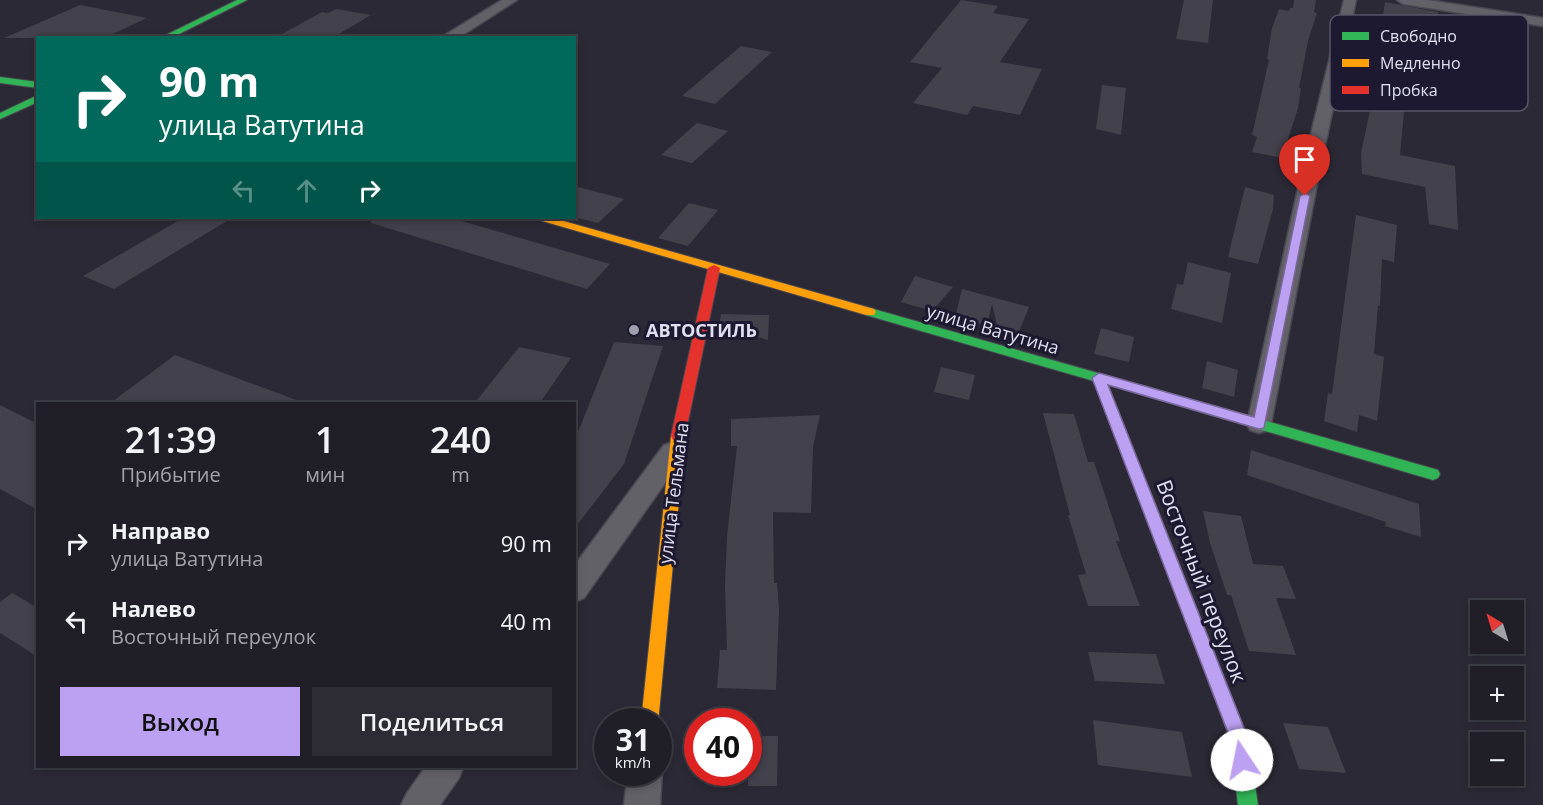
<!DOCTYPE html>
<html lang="ru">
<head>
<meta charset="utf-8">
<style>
  body { margin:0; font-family:"Open Sans",sans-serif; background:#2d2c34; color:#f1f3f6; height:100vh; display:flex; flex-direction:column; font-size:22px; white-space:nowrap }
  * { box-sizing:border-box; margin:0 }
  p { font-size:20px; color:#a2a2a8 }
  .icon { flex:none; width:33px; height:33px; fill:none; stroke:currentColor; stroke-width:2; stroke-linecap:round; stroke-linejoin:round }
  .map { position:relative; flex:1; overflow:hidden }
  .drawer { position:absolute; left:36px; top:402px; width:540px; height:366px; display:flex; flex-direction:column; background:#201f28; border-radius:0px; box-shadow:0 3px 9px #0003,0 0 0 2px #3d3d45 }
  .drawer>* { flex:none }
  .top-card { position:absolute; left:36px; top:36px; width:540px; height:183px; border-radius:0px; box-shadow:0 3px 9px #0003,0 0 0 2px #3d3d45; background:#00695c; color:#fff; overflow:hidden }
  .needle { width:39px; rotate:322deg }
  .fabs { position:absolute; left:1470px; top:600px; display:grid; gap:12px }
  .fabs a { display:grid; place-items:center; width:54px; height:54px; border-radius:0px; background:#201f28; box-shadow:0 3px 9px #0003,0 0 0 2px #3d3d45; font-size:30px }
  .speed { position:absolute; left:594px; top:708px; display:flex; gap:12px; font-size:30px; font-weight:700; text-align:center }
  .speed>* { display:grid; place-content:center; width:78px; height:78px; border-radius:50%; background:#201f28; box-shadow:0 3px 9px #0003,0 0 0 2px #3d3d45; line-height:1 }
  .speed small { font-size:15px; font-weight:400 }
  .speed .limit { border:9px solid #d22; background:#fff; color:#111 }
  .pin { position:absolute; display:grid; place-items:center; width:51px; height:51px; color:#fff; margin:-62px -26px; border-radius:50% 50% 50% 0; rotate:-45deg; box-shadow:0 0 6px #0007 }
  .pin .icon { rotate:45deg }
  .me { position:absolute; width:66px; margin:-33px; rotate:349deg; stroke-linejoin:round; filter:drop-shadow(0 0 4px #0008) }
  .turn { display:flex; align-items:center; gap:21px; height:126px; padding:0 24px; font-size:27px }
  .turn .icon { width:78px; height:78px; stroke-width:2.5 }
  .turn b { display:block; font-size:42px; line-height:51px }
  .lanes { display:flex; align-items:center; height:57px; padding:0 24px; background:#0003; justify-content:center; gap:30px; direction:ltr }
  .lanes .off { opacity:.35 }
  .eta { display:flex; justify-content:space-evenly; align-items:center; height:102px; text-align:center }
  .eta b { font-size:36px; font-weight:600; line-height:42px }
  .primary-button { display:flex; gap:12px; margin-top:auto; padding:12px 24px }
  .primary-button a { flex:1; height:69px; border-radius:0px; background:#bca0f2; color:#111; font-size:24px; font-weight:600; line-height:69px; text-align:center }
  .primary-button a+a { background:#2d2c34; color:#f1f3f6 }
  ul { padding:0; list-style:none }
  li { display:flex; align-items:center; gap:18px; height:78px; padding:0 24px }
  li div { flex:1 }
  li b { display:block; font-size:22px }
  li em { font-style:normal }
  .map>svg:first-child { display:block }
  .building { fill:#42414c }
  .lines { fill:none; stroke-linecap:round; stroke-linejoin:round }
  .street-casing { stroke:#484752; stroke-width:3 }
  .fast-casing { stroke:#484752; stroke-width:2 }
  .slow-casing { stroke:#484752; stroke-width:2 }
  .jam-casing { stroke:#484752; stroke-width:2 }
  .street { fill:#626168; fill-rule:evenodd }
  .fast { fill:#30b455; fill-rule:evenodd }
  .slow { fill:#ff9f0a; fill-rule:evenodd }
  .jam { fill:#e5322d; fill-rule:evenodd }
  .route { fill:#bca0f2; stroke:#7a689d; stroke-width:1.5 }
  .poi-dot { fill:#a09fae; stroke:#1c1930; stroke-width:2 }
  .labels { text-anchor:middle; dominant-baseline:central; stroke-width:6; stroke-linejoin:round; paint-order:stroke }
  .street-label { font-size:18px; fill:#e0dfef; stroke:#1c1930 }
  .poi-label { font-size:18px; font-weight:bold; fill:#e0dfef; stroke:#1c1930; text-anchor:start }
  .near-street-label { font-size:21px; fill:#e0dfef; stroke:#1c1930 }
  .key { fill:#1c1930; stroke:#575469; stroke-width:1.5 }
  .key-label { font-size:16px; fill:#e0dfef }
</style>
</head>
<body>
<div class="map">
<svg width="1543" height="805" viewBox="0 0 1543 805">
  <rect width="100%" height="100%" fill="#2a2935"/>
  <g class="building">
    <path d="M 961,0 L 998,6 L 993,13 L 1029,19 L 1000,62 L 1042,69 L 1020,115 L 973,106 L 967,115 L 913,103 L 942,68 L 910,62 Z"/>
    <path d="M 1184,0 L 1213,0 L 1208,43 L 1176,39 Z"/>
    <path d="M 1294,0 L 1316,0 L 1314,12 L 1317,13 L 1308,41 L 1299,88 L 1301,88 L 1298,108 L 1282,158 L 1252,152 L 1257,137 L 1252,135 L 1269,60 L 1267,59 L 1272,28 L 1279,9 L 1289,11 L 1290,8 L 1293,8 Z"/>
    <path d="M 1385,2 L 1438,12 L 1438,84 L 1425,82 L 1429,106 L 1405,101 L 1400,155 L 1455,166 L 1458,230 L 1429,224 L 1425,187 L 1362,174 L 1361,153 L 1372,101 L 1372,70 L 1377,55 Z"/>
    <path d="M 80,5 L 147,18 L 104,38 L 4,38 Z"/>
    <path d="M 336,9 L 371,15 L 332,38 L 275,38 L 322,12 L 328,13 Z"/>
    <path d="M 741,46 L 772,52 L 715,104 L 682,96 Z"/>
    <path d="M 1102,85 L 1126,88 L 1121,135 L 1096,129 Z"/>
    <path d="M 697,123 L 728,131 L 692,163 L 661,155 Z"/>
    <path d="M 574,186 L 624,199 L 598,223 L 574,217 Z"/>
    <path d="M 1245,187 L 1274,195 L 1273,209 L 1258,264 L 1228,257 Z"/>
    <path d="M 689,203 L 718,210 L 688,246 L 658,238 Z"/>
    <path d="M 1356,215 L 1397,225 L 1394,262 L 1382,259 L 1380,306 L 1378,306 L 1374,354 L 1384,357 L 1377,421 L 1359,415 L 1357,432 L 1324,421 L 1328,393 L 1332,394 Z"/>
    <path d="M 183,218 L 232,218 L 114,289 L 83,276 Z"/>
    <path d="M 372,218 L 451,218 L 610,264 L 587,289 L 371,223 Z"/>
    <path d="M 1188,262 L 1231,273 L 1222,323 L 1171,309 L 1177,284 L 1183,285 Z"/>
    <path d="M 915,276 L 953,287 L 932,311 L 901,302 Z"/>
    <path d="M 962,289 L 1029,307 L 1018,334 L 998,329 L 992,304 L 987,326 L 955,317 Z"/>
    <path d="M 721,314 L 769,315 L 768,340 L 719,326 Z"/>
    <path d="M 1101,328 L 1134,337 L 1129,362 L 1094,354 Z"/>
    <path d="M 614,342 L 663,346 L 624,464 L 574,529 L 574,442 Z"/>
    <path d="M 519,347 L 571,358 L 539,404 L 474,404 Z"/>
    <path d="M 175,355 L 299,401 L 299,404 L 109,404 Z"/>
    <path d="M 1207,361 L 1238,370 L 1234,397 L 1202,388 Z"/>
    <path d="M 941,367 L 975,375 L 969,400 L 934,392 Z"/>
    <path d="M 0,405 L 38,424 L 38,510 L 0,489 Z"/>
    <path d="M 1043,413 L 1074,414 L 1088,462 L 1094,462 L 1120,541 L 1116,541 L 1140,606 L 1088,606 L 1078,575 L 1086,574 L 1068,515 L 1070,515 Z"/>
    <path d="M 820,415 L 813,447 L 811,513 L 773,512 L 774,583 L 777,583 L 779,609 L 776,690 L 717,688 L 720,650 L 727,650 L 725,585 L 727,536 L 737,446 L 731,446 L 731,419 Z"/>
    <path d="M 1251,450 L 1419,504 L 1421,537 L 1385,526 L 1386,522 L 1247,475 Z"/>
    <path d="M 1203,511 L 1241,516 L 1253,564 L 1283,566 L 1296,599 L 1276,598 L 1296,655 L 1249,651 L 1231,595 L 1227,595 L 1210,543 Z"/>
    <path d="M 12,593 L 38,608 L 38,657 L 0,633 L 0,602 Z"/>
    <path d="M 1088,652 L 1156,654 L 1165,684 L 1095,681 Z"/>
    <path d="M 1093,720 L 1182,732 L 1192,777 L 1098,765 Z"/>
    <path d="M 1283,723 L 1328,727 L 1346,773 L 1299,769 Z"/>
    <path d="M 748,736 L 778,736 L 777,786 L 748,786 Z"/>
  </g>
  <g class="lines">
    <g class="street-casing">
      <g id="street">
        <path d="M 502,0 L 517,0 L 458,38 L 440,38 Z"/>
        <path d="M 1344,0 L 1356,0 L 1319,174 L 1271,424 L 1268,430 L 1259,433 L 1250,430 L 1247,424 L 1301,174 Z"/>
        <path d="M 1397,0 L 1428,0 L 1543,18 L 1543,26 L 1403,4 Z"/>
        <path d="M 673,442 L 682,445 L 686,452 L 682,459 L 584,598 L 574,602 L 574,566 L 664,445 Z"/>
        <path d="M 658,763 L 662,772 L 660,805 L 624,805 L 628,772 L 658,772 Z"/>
        <path d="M 426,766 L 464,766 L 459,778 L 440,805 L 401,805 L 407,793 Z"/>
      </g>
    </g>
    <g class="fast-casing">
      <g id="fast">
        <path d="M 237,0 L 247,0 L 171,38 L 160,38 Z"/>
        <path d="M 0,77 L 38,82 L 38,88 L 0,83 Z"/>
        <path d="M 38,95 L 38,102 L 0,119 L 0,113 Z"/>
        <path d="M 870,308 L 1438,470 L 1440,474 L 1438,478 L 1433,480 L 1108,385 L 1248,738 L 1258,805 L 1238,805 L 1230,738 L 1094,381 L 866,315 L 864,312 Z"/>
      </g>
    </g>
    <g class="slow-casing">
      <g id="slow">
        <path d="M 538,218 L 553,218 L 874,309 L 876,312 L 874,315 L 866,315 L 539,220 Z"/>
        <path d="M 678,431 L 683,432 L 685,436 L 658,724 L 658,722 L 641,722 L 671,436 L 673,432 Z"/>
      </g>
    </g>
    <g class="jam-casing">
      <path id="jam" d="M 714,265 L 720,268 L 685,436 L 683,440 L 673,440 L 671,436 L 708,268 Z"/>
    </g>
    <use href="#street" class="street"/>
    <use href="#fast" class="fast"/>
    <use href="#slow" class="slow"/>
    <use href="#jam" class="jam"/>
  </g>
  <path class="route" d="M 1305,193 L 1310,196 L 1264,428 L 1259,429 L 1108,385 L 1248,738 L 1252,760 L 1249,767 L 1242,770 L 1235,767 L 1230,738 L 1092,378 L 1099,373 L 1254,417 L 1300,196 Z"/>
  <circle class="poi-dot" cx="634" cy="330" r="6"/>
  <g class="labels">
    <g class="street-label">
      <text transform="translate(993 329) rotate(16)">улица Ватутина</text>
      <text transform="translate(673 493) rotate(-83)">улица Тельмана</text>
    </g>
    <g class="poi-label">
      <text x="646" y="330">АВТОСТИЛЬ</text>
    </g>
    <g class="near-street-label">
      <text transform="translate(1202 581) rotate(69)">Восточный переулок</text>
    </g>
  </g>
  <rect x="1330" y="15" width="198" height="96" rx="9" class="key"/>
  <rect x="1342" y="32" width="27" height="8" fill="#30b455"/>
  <rect x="1342" y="59" width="27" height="8" fill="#ff9f0a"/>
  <rect x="1342" y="86" width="27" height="8" fill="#e5322d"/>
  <g class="key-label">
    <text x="1380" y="42">Свободно</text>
    <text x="1380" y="69">Медленно</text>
    <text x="1380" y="96">Пробка</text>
  </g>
</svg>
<div class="fabs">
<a><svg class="needle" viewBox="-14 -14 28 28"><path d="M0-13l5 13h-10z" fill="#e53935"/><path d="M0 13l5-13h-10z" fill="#a2a2a8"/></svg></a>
<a>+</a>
<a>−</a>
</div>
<div class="speed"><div>31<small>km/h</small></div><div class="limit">40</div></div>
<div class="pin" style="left:1305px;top:196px;background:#d93025"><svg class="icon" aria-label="arrive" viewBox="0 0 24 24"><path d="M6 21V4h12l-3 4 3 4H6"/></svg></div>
<svg class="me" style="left:1242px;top:760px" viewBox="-20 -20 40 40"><circle r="19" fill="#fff"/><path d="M0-13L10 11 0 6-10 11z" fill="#bca0f2"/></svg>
<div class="top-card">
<div class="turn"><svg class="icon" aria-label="right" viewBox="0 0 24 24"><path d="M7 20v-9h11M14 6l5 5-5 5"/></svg><div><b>90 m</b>улица Ватутина</div></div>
<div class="lanes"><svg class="icon off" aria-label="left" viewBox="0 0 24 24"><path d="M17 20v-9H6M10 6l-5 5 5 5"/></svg><svg class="icon off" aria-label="ahead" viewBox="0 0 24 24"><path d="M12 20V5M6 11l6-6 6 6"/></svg><svg class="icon" aria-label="right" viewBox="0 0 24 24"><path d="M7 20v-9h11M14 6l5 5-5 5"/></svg></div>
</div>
<section class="drawer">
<div class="eta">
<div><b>21:39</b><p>Прибытие</p></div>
<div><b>1</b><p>мин</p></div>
<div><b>240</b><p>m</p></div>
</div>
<ul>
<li><svg class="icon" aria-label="right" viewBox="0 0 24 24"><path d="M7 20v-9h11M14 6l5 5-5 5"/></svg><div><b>Направо</b><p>улица Ватутина</p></div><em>90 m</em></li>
<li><svg class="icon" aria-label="left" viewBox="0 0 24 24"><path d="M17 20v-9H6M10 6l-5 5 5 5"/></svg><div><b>Налево</b><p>Восточный переулок</p></div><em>40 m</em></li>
</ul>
<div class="primary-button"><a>Выход</a><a>Поделиться</a></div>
</section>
</div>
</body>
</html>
